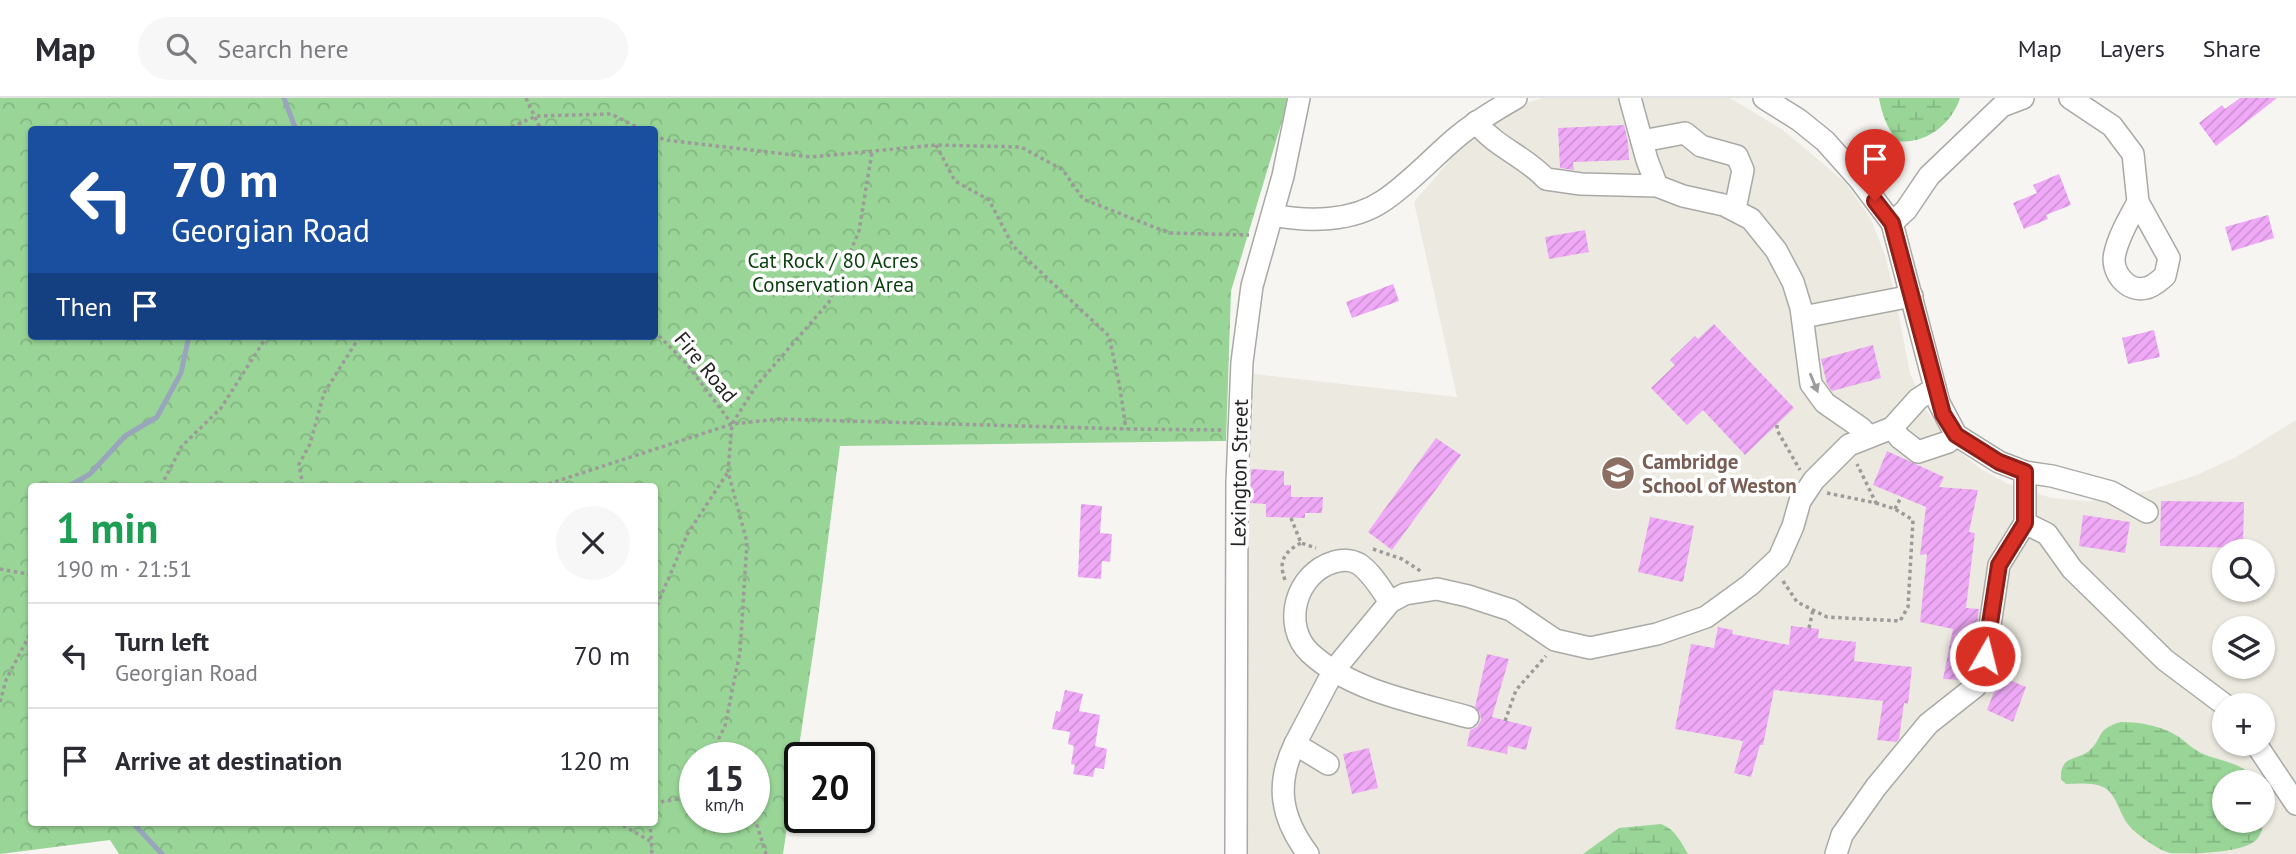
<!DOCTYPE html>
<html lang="en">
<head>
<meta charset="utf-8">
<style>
  body { margin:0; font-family:"PT Sans",sans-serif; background:#f7f7f7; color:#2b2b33; height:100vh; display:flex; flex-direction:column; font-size:26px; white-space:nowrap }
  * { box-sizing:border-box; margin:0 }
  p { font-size:23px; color:#7c7c81 }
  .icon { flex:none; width:38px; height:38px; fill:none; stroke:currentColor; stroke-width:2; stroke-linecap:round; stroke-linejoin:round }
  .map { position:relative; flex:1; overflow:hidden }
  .drawer { position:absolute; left:28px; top:385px; width:630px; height:343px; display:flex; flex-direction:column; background:#fff; border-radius:7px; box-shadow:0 2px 5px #0004 }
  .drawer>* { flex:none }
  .banner { position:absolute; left:28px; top:28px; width:630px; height:214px; border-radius:7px; box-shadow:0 2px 5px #0004; background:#1a4fa0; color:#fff; overflow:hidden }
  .buttons { position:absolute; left:2212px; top:441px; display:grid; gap:14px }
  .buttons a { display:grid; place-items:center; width:63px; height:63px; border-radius:50%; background:#fff; box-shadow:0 2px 5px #0004; font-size:35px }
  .speed { position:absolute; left:679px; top:644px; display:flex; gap:14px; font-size:35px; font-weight:700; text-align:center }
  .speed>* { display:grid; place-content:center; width:91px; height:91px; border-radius:50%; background:#fff; box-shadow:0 2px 5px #0004; line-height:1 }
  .speed small { font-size:18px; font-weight:400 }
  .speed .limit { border:4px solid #111; border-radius:10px; background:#fff; color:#111 }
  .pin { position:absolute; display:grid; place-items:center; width:60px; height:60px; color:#fff; margin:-72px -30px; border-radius:50% 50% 50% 0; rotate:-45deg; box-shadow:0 0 7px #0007 }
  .pin .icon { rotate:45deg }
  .me { position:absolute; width:77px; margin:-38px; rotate:8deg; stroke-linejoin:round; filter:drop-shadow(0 0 5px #0008) }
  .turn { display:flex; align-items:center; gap:24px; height:147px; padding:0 28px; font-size:32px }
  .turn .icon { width:91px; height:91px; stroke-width:2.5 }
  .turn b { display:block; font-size:49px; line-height:60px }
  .then { display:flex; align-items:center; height:66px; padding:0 28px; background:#0003; gap:14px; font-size:26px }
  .round { display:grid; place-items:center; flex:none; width:74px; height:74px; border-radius:37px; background:#f7f7f7 }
  .overview { display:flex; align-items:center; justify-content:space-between; height:119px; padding:0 28px }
  h1 { font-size:42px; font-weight:700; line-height:52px; color:#1e9e55 }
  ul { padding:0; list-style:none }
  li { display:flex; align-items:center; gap:21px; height:105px; padding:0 28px; border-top:2px solid #e1e1e2 }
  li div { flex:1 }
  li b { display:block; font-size:26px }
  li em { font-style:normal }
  header { display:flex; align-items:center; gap:42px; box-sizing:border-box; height:98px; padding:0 35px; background:#fff; border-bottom:2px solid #e1e1e2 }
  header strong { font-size:33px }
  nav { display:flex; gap:38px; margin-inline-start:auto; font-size:24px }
  .search { width:490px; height:63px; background:#f7f7f7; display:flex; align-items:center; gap:18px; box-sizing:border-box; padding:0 24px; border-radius:38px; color:#7c7c81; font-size:26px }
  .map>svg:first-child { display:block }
  .built { fill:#eceae0; fill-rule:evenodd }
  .wetland { fill:url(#wetland-marsh) }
  .park { fill:url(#park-crowns); fill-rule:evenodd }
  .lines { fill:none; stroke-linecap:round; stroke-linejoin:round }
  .stream { stroke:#98a5bd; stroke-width:5 }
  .building { fill:url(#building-hatch) }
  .minor-casing { stroke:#a9a9a6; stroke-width:24 }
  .path { stroke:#9c9b99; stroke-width:3.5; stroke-dasharray:3.5 3.5; stroke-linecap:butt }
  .minor { stroke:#fff; stroke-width:21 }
  .oneway { fill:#9c9c9c }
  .route-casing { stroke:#8d1f18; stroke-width:18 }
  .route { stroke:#d93025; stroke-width:12 }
  .labels { text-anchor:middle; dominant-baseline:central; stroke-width:7; stroke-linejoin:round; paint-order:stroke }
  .park-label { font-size:21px; fill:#093f0d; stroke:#fff }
  .street-label { font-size:21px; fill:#242423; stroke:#fff }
  .education-label { font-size:21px; font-weight:bold; fill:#785e54; stroke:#fff; text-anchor:start }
</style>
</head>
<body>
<header>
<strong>Map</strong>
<div class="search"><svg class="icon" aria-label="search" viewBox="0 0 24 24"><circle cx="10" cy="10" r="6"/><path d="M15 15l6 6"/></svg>Search here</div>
<nav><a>Map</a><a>Layers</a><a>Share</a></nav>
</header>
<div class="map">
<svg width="2296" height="756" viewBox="0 0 2296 756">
  <defs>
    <pattern id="wetland-marsh" width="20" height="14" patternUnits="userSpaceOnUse" patternTransform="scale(1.75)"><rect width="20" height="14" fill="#99d597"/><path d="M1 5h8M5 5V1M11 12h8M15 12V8" fill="none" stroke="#84b782"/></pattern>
    <pattern id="park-crowns" width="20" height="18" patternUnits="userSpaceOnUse" patternTransform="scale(1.75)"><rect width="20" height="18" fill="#99d597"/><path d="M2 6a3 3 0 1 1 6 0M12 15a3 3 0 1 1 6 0" fill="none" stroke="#84b782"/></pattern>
    <pattern id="building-hatch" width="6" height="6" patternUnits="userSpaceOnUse" patternTransform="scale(1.75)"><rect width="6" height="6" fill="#efa9f7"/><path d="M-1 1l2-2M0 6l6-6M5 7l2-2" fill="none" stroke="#cd91d3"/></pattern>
  </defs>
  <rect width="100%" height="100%" fill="#f6f5f2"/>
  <path class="built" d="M 1543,0 L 1730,0 L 1783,32 L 1846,85 L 1871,121 L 1885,157 L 1894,193 L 1910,275 L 1926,312 L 1958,353 L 1981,371 L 2008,386 L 2052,400 L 2085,403 L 2111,401 L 2147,393 L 2194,378 L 2236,359 L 2296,322 L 2296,756 L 1247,756 L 1248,405 L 1254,276 L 1457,299 L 1414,104 L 1457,54 L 1520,7 ZM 2224,453 L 2263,453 L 2263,492 L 2224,492 ZM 2224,530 L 2263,530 L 2263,569 L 2224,569 ZM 2224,607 L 2263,607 L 2263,646 L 2224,646 ZM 2224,684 L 2263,684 L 2263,723 L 2224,723 Z"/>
  <g class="wetland">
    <path d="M 1879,0 L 1960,0 C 1952,26 1925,47 1897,43 C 1887,29 1882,17 1879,0 Z"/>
    <path d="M 2121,624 C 2140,624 2163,628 2179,639 C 2186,644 2193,651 2201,655 C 2221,664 2244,664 2258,684 L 2224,684 L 2224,723 L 2263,723 L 2263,709 C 2264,719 2264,732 2258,740 C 2246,756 2189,756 2170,755 C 2162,753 2153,747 2147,743 C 2139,737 2132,732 2127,725 C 2119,714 2116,695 2103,689 C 2092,684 2079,686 2066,686 L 2061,681 C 2061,675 2061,670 2065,665 C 2071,659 2082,659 2089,653 C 2104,640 2095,631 2121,624 Z"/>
    <path d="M 1661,726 C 1675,731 1681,744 1688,756 L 1583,756 L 1619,730 Z"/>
  </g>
  <path class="park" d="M 0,0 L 1289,0 L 1231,193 L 1226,343 L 840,348 L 817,528 L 783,756 L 119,756 L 110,742 L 0,756 ZM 32,32 L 654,32 L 654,238 L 32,238 ZM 32,388 L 654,388 L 654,724 L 32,724 ZM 695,660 L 754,660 L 754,719 L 695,719 Z"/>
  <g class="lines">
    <g class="stream">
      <path d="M 284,0 L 296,32"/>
      <path d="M 69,388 L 90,376 L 125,338 L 157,319 L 181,275 L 189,238"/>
      <path d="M 132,724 L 162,756"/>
    </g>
  </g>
  <g class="building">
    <path d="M 2240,0 L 2277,0 L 2216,48 L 2199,25 L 2222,7 L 2225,11 Z"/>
    <path d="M 1624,27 L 1628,44 L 1629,62 L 1573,64 L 1574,72 L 1560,70 L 1558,30 Z"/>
    <path d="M 2059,76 L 2071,107 L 2046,117 L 2048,121 L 2024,131 L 2013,105 L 2037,95 L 2033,87 Z"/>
    <path d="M 2268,117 L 2274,140 L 2232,153 L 2225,129 Z"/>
    <path d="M 1585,132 L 1589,154 L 1549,161 L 1545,139 Z"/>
    <path d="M 1393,186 L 1399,203 L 1352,220 L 1346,204 Z"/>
    <path d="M 1714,226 L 1794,310 L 1745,357 L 1703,312 L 1687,327 L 1651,290 L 1675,267 L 1670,262 L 1695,238 L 1698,241 Z"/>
    <path d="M 2154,232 L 2160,259 L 2128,266 L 2122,240 Z"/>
    <path d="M 1873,247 L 1881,280 L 1832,293 L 1827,286 L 1821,261 Z"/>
    <path d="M 1436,340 L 1461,357 L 1392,452 L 1368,434 Z"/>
    <path d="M 1887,353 L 1944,379 L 1939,389 L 1978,392 L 1969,434 L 1975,435 L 1966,510 L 1979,511 L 1970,575 L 1963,582 L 1943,581 L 1953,531 L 1920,524 L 1927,456 L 1920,457 L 1926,409 L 1873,387 Z"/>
    <path d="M 1251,371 L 1284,373 L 1284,387 L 1291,387 L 1291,399 L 1323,399 L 1322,415 L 1305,415 L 1305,420 L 1266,419 L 1266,406 L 1250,405 Z"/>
    <path d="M 2161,403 L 2244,404 L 2243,450 L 2160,448 Z"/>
    <path d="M 1081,406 L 1102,408 L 1100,435 L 1112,436 L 1110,464 L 1102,463 L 1101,481 L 1078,479 Z"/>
    <path d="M 2083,417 L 2130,424 L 2125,455 L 2079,448 Z"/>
    <path d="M 1650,419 L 1694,428 L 1683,484 L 1638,474 Z"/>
    <path d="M 1791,528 L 1819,531 L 1818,540 L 1856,544 L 1854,563 L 1912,569 L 1908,606 L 1904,605 L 1899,641 L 1896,644 L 1877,642 L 1883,603 L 1774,592 L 1763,647 L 1760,647 L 1751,679 L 1734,675 L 1743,643 L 1675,631 L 1691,546 L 1714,550 L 1718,529 L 1733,532 L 1732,536 L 1789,547 Z"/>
    <path d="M 1487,556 L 1509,561 L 1492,619 L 1532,629 L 1526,652 L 1508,648 L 1507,656 L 1467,648 L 1470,632 L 1477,629 L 1481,622 L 1480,615 L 1475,609 Z"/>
    <path d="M 2000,578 L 2026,589 L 2013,624 L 1987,612 Z"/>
    <path d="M 1065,592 L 1083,596 L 1079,613 L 1100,617 L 1095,648 L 1107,651 L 1104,671 L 1095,670 L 1093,679 L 1073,676 L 1075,667 L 1071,666 L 1074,648 L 1068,646 L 1070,634 L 1052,631 L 1056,613 L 1060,614 Z"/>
    <path d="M 1369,650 L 1378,690 L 1352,696 L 1343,656 Z"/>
  </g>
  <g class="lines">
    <g class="minor-casing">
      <g id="minor">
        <path d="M 1630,0 L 1647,62 L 1657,88"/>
        <path d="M 1764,0 L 1799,22 L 1825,43 L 1859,81 L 1892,125 L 1939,305 L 1956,337 L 1999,364 L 2025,374 L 2052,378 L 2111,394 L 2147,414"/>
        <path d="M 2070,0 L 2112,28 L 2133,56 L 2138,104 L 2169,160 L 2165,178 C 2160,182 2153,189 2146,190 C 2127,195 2110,173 2115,155 C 2119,137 2129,121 2138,104"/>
        <path d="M 1476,24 C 1495,49 1525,58 1546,81 L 1581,86 L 1657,88 L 1683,98 L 1724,107 L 1751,121 L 1776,152 L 1793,184 L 1801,210 L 1811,286 L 1825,305 L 1861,330 L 1869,339"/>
        <path d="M 1642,43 L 1685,35 L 1701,48 L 1737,58 L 1743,72 L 1735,111"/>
        <path d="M 1273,117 C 1308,124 1352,124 1383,103 C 1410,85 1432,60 1457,39 C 1475,24 1495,12 1516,0"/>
        <path d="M 1892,125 L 1906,112 L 1929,78 L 2002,8 L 2023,0"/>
        <path d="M 1803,219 L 1912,198"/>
        <path d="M 1892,330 L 1918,301 L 1935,290"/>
        <path d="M 2025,425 L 2047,436 L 2072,471 L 2165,562 L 2225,607"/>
        <path d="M 1390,504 C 1381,491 1372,475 1359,466 C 1350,461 1343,462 1334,464 C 1296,475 1281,527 1310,555 C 1353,594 1415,604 1468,619"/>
        <path d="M 1295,646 L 1334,572 L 1390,504 L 1405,496 L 1437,491 L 1468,498 L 1511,512 L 1555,542 L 1590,550 L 1657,536 L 1706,519 L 1750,487 L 1779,460 L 1793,428 L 1800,403 L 1814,382 L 1849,347 L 1892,330 L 1900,340 L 1918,354 L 1948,344 L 1956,337"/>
        <path d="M 2256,646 L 2296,706"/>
        <path d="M 1236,756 L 1237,384 L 1242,264 L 1252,188 L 1283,78 L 1299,0"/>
        <path d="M 1308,756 C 1281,720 1275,687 1295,646 L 1328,666"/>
        <path d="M 1836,756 L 1842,737 L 1876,689 L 1928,626 L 1976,588 L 1982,581 L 1999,467 L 2025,425 L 2025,374"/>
      </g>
    </g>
    <g class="path">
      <path d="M 526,0 L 541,32"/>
      <path d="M 505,32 L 536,18 L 611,16 L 643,32"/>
      <path d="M 654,37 L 665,42 L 811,59 L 936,47 L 1021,49 L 1063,72 L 1083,101 L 1169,135 L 1249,137"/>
      <path d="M 936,47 L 955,83 L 989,102 L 1013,148 L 1109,238 L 1120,290 L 1126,331"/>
      <path d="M 654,233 L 686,265 L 732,326"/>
      <path d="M 1777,327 L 1777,332 L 1800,372"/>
      <path d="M 161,388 L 182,348 L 221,310 L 267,238"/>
      <path d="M 303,388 L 299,366 L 310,346 L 324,295 L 360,238"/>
      <path d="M 542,388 L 732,326 L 779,321 L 1126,331 L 1222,332"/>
      <path d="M 1827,395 L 1876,405 L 1857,366"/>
      <path d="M 1895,411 L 1901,399"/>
      <path d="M 1291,420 L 1301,445 L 1316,450"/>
      <path d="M 1373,451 L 1402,461 L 1422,474"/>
      <path d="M 0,471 L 32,477"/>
      <path d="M 1285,482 C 1278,463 1284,454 1301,445"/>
      <path d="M 1783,483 L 1797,504 L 1827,519 L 1900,523 L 1908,509 L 1913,422 L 1895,411 L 1876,405"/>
      <path d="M 654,514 L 688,435 L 728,374"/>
      <path d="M 1809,530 L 1813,512"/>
      <path d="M 0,604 L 6,582 L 32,532"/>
      <path d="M 1505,623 L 1516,592 L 1546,558"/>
      <path d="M 709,660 L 725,628 L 740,554 L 747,444 L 728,374 L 732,326 L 756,288 L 829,204 L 859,133 L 872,54"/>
      <path d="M 690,699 L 695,689"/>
      <path d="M 654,705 L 690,699 L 695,703"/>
      <path d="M 731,719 L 756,724 L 766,756"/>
      <path d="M 617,724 L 650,743"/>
      <path d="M 650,724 L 652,756"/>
    </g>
    <use href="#minor" class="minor"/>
  </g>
  <defs><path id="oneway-solid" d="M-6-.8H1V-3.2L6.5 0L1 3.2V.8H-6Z" transform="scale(1.75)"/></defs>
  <use class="oneway" href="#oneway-solid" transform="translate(1814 285) rotate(68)"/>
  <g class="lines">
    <g class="route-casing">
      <path id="route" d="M 1875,103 L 1892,125 L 1943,316 L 1956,337 L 1999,364 L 2025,374 L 2025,425 L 1999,467 L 1985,558"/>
    </g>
    <use href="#route" class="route"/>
  </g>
  <defs>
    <g id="school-disc" transform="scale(1.75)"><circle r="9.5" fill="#8d6e63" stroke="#fff"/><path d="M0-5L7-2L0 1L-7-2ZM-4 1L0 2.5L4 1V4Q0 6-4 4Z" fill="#fff"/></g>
  </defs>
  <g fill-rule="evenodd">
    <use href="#school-disc" x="1618" y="375"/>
  </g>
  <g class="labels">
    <g class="park-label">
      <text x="833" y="162">Cat Rock / 80 Acres<tspan x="833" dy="24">Conservation Area</tspan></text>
    </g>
    <g class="street-label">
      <text transform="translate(706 269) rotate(50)">Fire Road</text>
      <text transform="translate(1239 375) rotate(-89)">Lexington Street</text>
    </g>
    <g class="education-label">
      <text x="1642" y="363">Cambridge<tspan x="1642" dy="24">School of Weston</tspan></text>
    </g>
  </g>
</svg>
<div class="buttons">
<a><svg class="icon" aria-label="search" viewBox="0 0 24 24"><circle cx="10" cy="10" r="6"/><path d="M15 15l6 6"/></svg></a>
<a><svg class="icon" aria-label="layers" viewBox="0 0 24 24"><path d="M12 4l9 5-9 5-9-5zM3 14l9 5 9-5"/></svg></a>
<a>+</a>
<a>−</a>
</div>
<div class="speed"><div>15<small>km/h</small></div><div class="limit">20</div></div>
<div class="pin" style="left:1875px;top:103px;background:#d93025"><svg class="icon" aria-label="arrive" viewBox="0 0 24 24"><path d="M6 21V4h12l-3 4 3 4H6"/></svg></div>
<svg class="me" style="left:1985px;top:558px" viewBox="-20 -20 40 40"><circle r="17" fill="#d93025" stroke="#fff" stroke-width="3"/><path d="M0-11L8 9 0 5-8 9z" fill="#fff"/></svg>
<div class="banner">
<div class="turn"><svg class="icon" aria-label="left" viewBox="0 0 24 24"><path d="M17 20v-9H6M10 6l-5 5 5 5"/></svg><div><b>70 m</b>Georgian Road</div></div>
<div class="then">Then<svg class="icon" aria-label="arrive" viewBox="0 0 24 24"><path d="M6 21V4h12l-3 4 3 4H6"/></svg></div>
</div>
<section class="drawer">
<div class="overview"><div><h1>1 min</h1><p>190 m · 21:51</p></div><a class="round"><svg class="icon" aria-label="close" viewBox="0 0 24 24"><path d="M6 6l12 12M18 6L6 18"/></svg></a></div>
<ul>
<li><svg class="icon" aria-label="left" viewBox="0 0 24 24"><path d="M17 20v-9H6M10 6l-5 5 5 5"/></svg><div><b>Turn left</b><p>Georgian Road</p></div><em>70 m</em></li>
<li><svg class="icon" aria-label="arrive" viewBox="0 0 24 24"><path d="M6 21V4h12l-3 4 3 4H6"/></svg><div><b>Arrive at destination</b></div><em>120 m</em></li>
</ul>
</section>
</div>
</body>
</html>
